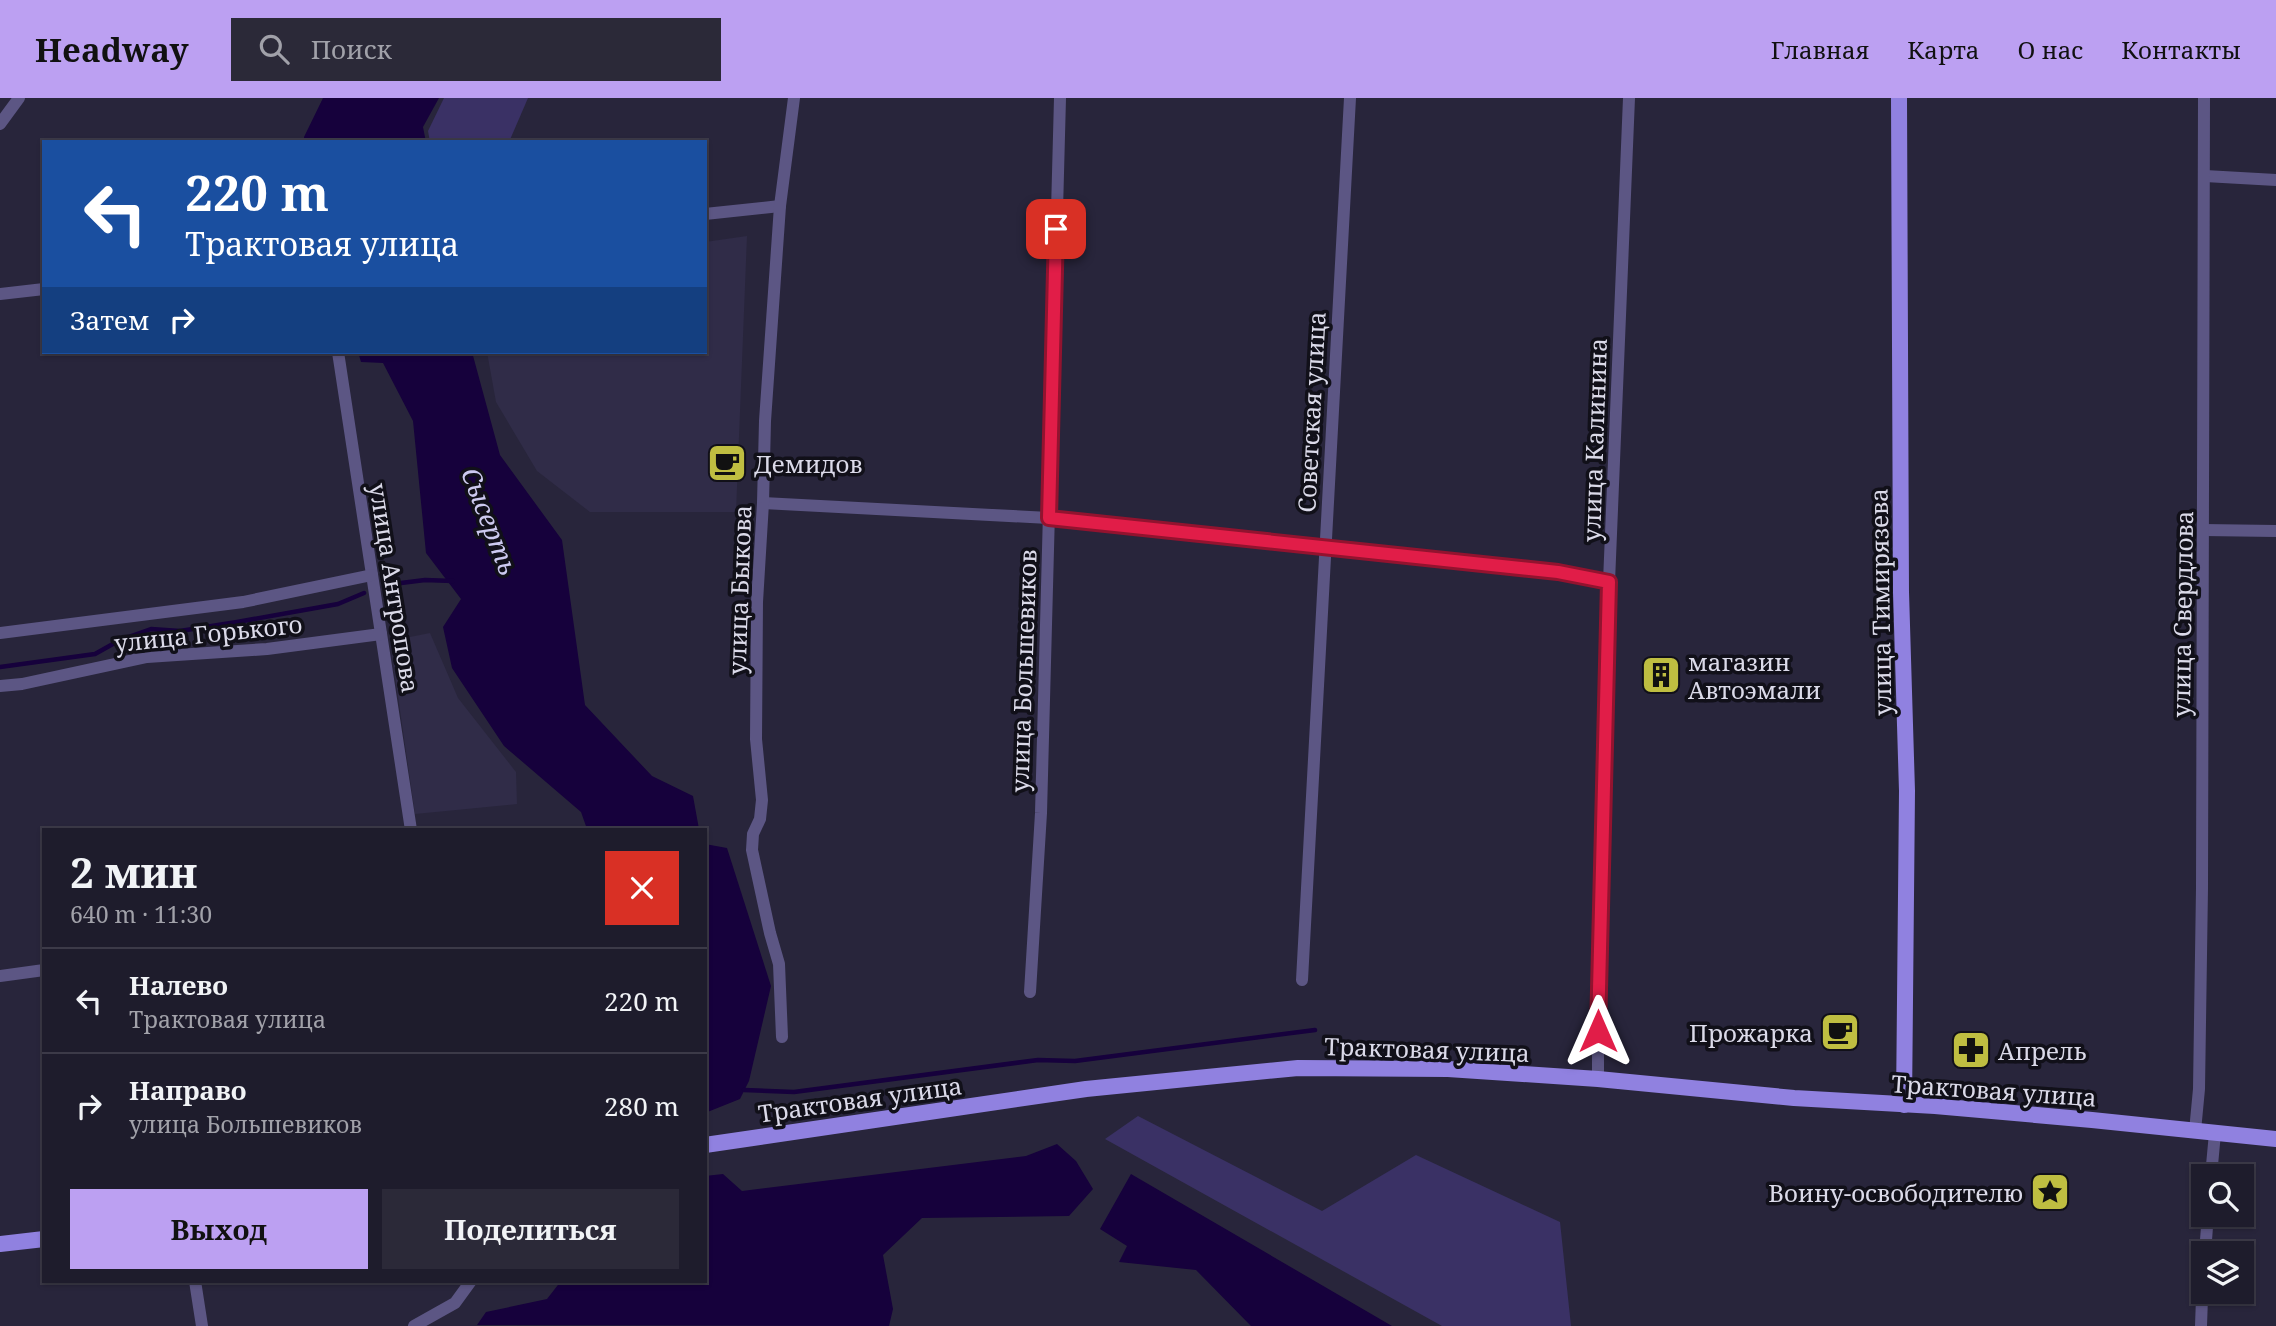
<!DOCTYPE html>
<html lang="ru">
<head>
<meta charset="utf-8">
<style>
  body { margin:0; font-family:"Noto Serif",serif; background:#2b2938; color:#f1f3f6; height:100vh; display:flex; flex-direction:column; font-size:26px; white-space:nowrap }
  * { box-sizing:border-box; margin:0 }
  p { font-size:23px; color:#a1a1a9 }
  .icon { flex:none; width:38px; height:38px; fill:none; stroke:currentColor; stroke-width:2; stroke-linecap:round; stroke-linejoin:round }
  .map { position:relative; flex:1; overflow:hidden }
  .side { position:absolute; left:42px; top:730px; width:665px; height:455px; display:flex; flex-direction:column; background:#1e1c2c; border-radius:0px; box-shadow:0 2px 5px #0004,0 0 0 2px #3c3a48 }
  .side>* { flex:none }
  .top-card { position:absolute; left:42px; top:42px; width:665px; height:214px; border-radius:0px; box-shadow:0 2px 5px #0004,0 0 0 2px #3c3a48; background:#1a4fa0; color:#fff; overflow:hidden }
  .controls { position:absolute; left:2191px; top:1066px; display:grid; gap:14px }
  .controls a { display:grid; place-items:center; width:63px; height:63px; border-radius:0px; background:#1e1c2c; box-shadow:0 2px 5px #0004,0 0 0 2px #3c3a48; font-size:35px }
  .pin { position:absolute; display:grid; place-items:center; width:60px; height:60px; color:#fff; margin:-30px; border-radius:14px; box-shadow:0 4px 10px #0006 }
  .me { position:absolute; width:77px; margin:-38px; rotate:0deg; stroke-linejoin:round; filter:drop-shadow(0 0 5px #0008) }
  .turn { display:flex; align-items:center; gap:24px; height:147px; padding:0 28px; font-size:32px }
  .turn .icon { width:91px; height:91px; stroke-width:2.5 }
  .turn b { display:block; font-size:49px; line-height:60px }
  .then { display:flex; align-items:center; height:66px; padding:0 28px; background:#0003; gap:14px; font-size:26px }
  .round { display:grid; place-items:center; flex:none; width:74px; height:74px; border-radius:0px; background:#2b2938 }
  .summary { display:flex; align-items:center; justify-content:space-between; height:119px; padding:0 28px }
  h1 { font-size:42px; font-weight:700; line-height:52px }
  .primary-button { display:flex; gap:14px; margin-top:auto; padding:14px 28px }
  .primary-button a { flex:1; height:80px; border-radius:0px; background:#bca0f2; color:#111; font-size:28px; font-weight:700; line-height:80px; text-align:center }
  .primary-button a+a { background:#2b2938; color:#f1f3f6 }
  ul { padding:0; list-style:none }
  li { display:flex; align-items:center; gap:21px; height:105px; padding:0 28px; border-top:2px solid #3c3a48 }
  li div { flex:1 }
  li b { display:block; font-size:26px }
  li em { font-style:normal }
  header { display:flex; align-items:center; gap:42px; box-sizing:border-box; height:98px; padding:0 35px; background:#bca0f2; color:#111 }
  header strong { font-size:33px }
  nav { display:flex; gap:38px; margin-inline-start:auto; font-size:24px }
  .search { width:490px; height:63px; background:#2b2938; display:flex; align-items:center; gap:18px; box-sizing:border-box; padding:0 24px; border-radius:0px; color:#a1a1a9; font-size:26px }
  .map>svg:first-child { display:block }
  .built { fill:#302c48 }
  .green { fill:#3a3165 }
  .water { fill:#16013c }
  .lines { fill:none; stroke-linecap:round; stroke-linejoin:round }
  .stream { stroke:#16013c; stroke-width:4.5 }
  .minor { stroke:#5c5684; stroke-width:12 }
  .major { stroke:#9081e0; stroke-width:16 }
  .route-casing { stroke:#92132f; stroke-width:18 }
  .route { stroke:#e11d48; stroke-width:12 }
  .labels { text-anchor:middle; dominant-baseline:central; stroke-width:7; stroke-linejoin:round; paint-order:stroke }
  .street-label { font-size:24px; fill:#dbdae9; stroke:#111019 }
  .poi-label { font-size:24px; fill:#dbdae9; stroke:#111019; text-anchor:start }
  .water-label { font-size:26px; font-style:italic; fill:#ccc9ef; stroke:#111019 }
</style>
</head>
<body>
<header>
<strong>Headway</strong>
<div class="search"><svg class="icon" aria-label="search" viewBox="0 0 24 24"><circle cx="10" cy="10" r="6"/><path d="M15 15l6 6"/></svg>Поиск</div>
<nav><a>Главная</a><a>Карта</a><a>О нас</a><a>Контакты</a></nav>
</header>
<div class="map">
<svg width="2276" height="1228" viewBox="0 0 2276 1228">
  <rect width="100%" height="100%" fill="#28253b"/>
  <g class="built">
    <path d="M 747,138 L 736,414 L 590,414 L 537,373 L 496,304 L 487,254 L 705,254 L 705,144 Z"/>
    <path d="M 430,535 L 458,600 L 516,674 L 517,706 L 415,716 L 390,543 Z"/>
  </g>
  <g class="green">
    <path d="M 444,0 L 528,0 L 509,44 L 430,44 L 428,33 Z"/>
    <path d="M 1138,1018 L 1322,1113 L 1416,1057 L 1560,1124 L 1571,1228 L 1442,1228 L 1105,1041 Z"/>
  </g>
  <g class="water">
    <path d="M 323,0 L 439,0 L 423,29 L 426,44 L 304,44 L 304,39 Z"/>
    <path d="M 358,254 L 472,254 L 500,357 L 562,442 L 585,607 L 652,678 L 693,698 L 699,731 L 587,731 L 581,714 L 504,648 L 452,570 L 443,529 L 461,501 L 426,455 L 413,323 L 383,265 L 361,264 Z"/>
    <path d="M 705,746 L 727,750 L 771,888 L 749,983 L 740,1001 L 705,1015 Z"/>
    <path d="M 1057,1046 L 1076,1063 L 1093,1091 L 1069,1118 L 922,1120 L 883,1157 L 893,1211 L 889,1228 L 477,1227 L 486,1214 L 547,1201 L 561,1183 L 705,1183 L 705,1078 L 723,1076 L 742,1093 L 1026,1058 Z"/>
    <path d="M 1131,1076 L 1392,1228 L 1251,1228 L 1196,1172 L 1119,1164 L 1127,1148 L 1100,1131 Z"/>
  </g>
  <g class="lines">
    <g class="stream">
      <path d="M 385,487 L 425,482 L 453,483"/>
      <path d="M 0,569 L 95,556 L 120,542 L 151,531 L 180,533 L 237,524 L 338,506 L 364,495"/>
      <path d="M 744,992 L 794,994 L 1038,962 L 1075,963 L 1315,932"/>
    </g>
    <g class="minor">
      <path d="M 0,26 L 19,0"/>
      <path d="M 2205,78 L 2276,82"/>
      <path d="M 705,116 L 780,108"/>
      <path d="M 0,196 L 44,191"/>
      <path d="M 338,254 L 411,732"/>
      <path d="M 763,405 L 1049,420 L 1558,474 L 1609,484"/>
      <path d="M 2203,432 L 2276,433"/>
      <path d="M 0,535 L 243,504 L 372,477"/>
      <path d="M 0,588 L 22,586 L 147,559 L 267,551 L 381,536"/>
      <path d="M 0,878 L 44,872"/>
      <path d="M 1302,882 L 1350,0"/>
      <path d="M 1030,894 L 1041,715 L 1060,0"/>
      <path d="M 782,939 L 779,866 L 770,835 L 752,752 L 753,736 L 760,721 L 762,702 L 756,641 L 757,504 L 763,405 L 765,323 L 780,108 L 794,0"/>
      <path d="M 1598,981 L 1598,909 L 1609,484 L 1629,0"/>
      <path d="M 2195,1033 L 2199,991 L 2202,790 L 2204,0"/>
      <path d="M 2211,1078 L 2215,1035"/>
      <path d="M 2205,1155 L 2208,1116"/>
      <path d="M 195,1183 L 202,1228"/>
      <path d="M 414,1228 L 455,1205 L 471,1183"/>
      <path d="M 2201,1228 L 2203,1172"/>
    </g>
    <g class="major">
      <path d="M 1899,0 L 1901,494 L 1907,693 L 1904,1007"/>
      <path d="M 705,1047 L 1086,991 L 1298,970 L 1448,971 L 1598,981 L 1794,1000 L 1935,1008 L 2092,1022 L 2276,1041"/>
      <path d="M 0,1146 L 44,1141"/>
    </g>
  </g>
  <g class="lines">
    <g class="route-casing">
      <path id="route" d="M 1056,131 L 1049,420 L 1558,474 L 1609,484 L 1598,933"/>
    </g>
    <use href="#route" class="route"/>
  </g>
  <defs>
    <g id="cafe-square" transform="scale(2.0125)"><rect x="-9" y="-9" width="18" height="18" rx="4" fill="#bfbe41" stroke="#111019"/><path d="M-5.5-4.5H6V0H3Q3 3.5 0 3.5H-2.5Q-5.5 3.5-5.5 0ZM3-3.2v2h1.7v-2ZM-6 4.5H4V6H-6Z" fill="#111"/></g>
    <g id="building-square" transform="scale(2.0125)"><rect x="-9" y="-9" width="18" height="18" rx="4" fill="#bfbe41" stroke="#111019"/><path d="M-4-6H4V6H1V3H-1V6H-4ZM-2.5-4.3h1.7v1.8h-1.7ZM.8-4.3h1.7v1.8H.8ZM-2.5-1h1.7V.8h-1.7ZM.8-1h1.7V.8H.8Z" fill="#111"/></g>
    <g id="pharmacy-square" transform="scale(2.0125)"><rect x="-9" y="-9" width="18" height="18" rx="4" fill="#bfbe41" stroke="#111019"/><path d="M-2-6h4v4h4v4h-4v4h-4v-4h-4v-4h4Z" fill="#111"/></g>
    <g id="sight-square" transform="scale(2.0125)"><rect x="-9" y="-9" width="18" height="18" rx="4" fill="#bfbe41" stroke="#111019"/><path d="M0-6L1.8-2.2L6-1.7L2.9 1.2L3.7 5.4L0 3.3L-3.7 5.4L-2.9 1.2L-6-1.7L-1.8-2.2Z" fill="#111"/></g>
  </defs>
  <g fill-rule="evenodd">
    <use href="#cafe-square" x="727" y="365"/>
    <use href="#building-square" x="1661" y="577"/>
    <use href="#cafe-square" x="1840" y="934"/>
    <use href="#pharmacy-square" x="1971" y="952"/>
    <use href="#sight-square" x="2050" y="1094"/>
  </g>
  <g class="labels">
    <g class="street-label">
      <text transform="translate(1311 314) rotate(-87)">Советская улица</text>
      <text transform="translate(1594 342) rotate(-88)">улица Калинина</text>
      <text transform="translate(395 490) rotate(81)">улица Антропова</text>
      <text transform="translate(739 492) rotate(-88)">улица Быкова</text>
      <text transform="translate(1880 504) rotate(-91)">улица Тимирязева</text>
      <text transform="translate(2182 516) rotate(-89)">улица Свердлова</text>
      <text transform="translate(208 535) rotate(-6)">улица Горького</text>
      <text transform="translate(1023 573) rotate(-88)">улица Большевиков</text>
      <text transform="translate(1427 951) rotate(2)">Трактовая улица</text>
      <text transform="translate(1994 992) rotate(4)">Трактовая улица</text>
      <text transform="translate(860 1001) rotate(-8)">Трактовая улица</text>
    </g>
    <g class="poi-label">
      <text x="754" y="365">Демидов</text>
      <text x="1688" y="563">магазин<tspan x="1688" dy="28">Автоэмали</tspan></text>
      <text x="1813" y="934" text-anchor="end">Прожарка</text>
      <text x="1998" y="952">Апрель</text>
      <text x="2023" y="1094" text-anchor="end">Воину-освободителю</text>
    </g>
    <g class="water-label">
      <text transform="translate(490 423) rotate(69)">Сысерть</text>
    </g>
  </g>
</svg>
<div class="controls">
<a><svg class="icon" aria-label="search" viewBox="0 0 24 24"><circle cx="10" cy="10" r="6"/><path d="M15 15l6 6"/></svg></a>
<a><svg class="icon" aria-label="layers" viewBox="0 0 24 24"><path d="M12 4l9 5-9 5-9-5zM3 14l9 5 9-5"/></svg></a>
</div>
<div class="pin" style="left:1056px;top:131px;background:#d93025"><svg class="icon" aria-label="arrive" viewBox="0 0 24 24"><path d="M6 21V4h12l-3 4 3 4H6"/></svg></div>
<svg class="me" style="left:1598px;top:933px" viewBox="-20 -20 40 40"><path d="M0-17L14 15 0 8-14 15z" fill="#e11d48" stroke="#fff" stroke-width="4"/></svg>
<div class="top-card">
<div class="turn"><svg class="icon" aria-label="left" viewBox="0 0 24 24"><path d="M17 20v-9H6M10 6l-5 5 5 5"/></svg><div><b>220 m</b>Трактовая улица</div></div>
<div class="then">Затем<svg class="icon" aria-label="right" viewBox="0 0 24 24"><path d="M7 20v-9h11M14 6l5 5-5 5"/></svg></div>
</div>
<section class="side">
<div class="summary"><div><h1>2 мин</h1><p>640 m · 11:30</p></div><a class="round" style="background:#d93025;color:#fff"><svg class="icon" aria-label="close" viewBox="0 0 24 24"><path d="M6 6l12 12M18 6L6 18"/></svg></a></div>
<ul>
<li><svg class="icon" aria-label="left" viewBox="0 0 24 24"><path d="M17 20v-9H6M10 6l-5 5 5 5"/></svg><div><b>Налево</b><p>Трактовая улица</p></div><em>220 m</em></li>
<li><svg class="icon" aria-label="right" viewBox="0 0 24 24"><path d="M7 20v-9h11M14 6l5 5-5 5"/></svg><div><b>Направо</b><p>улица Большевиков</p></div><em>280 m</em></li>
</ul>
<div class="primary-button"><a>Выход</a><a>Поделиться</a></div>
</section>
</div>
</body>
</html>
